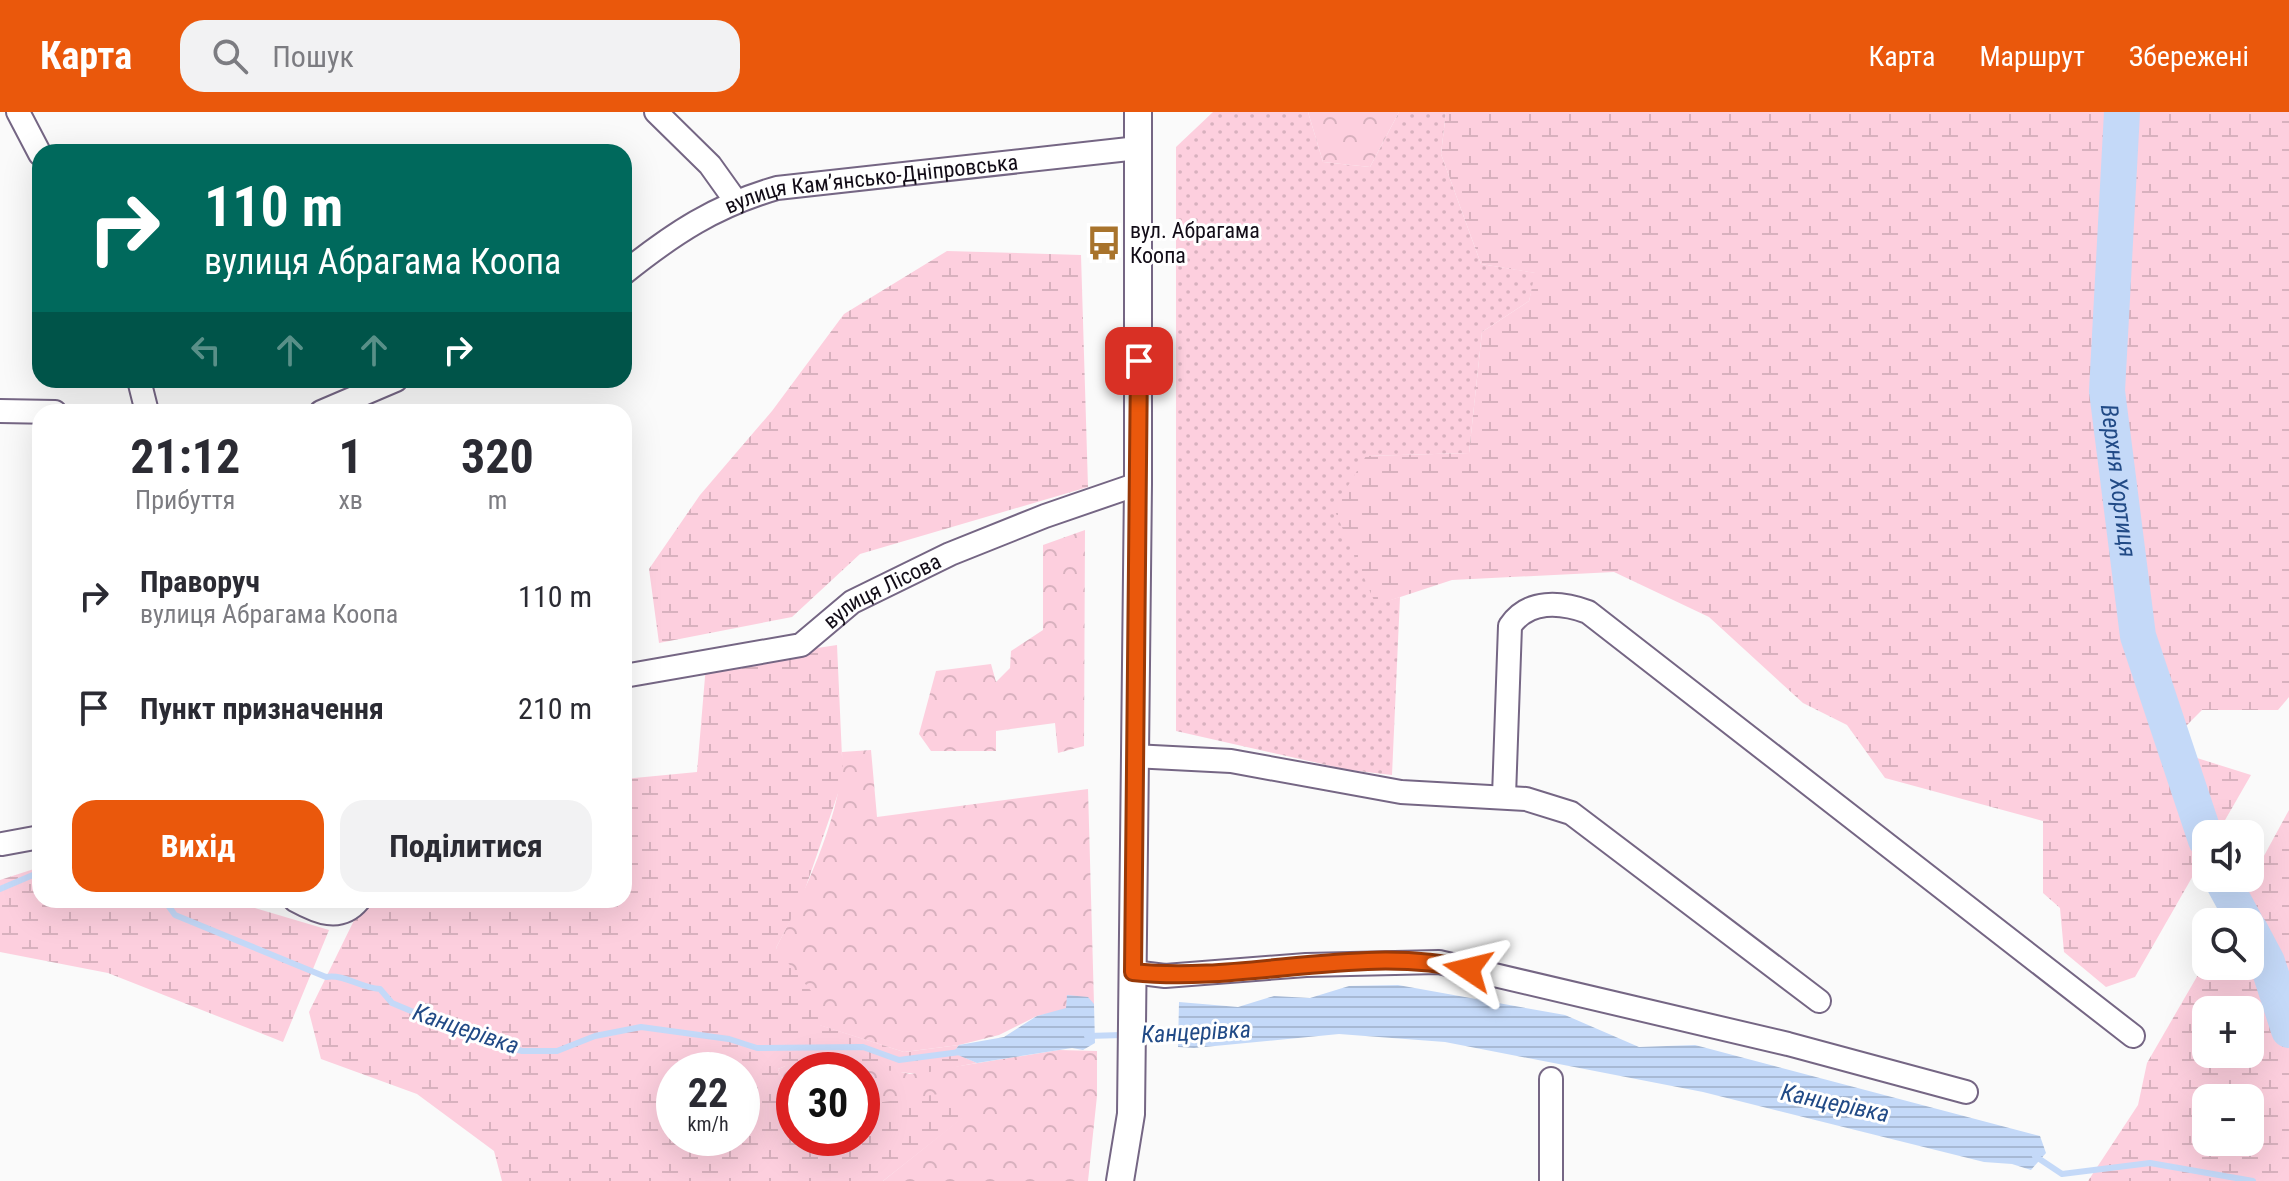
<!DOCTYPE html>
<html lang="uk">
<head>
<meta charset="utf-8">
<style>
  body { margin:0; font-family:"Roboto Condensed",sans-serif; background:#f2f2f3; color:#2b2b33; height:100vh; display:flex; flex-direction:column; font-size:30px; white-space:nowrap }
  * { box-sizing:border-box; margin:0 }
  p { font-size:26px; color:#7c7c81 }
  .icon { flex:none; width:44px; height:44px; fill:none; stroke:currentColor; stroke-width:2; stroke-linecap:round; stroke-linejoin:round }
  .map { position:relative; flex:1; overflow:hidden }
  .panel { position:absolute; left:32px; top:292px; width:600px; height:504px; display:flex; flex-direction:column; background:#fff; border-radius:24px; box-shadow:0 8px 32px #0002 }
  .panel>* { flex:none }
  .guide { position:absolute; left:32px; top:32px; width:600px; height:244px; border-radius:24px; box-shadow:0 8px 32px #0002; background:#00695c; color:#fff; overflow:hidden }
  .tools { position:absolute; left:2192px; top:708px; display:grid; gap:16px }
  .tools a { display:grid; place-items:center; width:72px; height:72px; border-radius:16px; background:#fff; box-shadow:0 8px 32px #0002; font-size:40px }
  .speed { position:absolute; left:656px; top:940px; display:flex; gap:16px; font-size:40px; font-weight:700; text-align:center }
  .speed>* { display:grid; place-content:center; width:104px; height:104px; border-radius:50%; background:#fff; box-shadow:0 8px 32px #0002; line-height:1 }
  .speed small { font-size:20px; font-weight:400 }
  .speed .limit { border:12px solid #d22; background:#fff; color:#111 }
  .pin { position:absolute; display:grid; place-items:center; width:68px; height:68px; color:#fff; margin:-34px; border-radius:16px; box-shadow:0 4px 12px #0006 }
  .me { position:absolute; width:88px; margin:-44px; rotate:280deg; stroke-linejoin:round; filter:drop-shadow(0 0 6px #0008) }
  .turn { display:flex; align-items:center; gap:28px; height:168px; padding:0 40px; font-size:36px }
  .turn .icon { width:104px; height:104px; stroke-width:2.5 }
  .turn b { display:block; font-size:56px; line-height:68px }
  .lanes { display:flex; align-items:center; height:76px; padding:0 40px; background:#0003; justify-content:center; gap:40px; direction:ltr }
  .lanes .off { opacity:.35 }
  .eta { display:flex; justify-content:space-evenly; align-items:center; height:136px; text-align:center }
  .eta b { font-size:48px; font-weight:700; line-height:56px }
  .cta { display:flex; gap:16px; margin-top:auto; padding:16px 40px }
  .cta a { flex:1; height:92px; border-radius:24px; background:#ea580c; color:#fff; font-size:32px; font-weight:700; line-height:92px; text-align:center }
  .cta a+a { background:#f2f2f3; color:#2b2b33 }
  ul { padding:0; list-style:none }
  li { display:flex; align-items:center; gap:24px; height:112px; padding:0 40px }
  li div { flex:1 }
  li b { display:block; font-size:30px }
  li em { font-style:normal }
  header { display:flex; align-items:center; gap:48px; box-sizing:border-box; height:112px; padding:0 40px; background:#ea580c; color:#fff }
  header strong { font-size:38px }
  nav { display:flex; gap:44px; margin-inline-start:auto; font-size:28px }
  .search { width:560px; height:72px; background:#f2f2f3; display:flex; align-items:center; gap:20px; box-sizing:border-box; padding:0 28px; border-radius:24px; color:#7c7c81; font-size:30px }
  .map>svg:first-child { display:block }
  .grass { fill:url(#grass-dots) }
  .forest { fill:url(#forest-crowns) }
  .wetland { fill:url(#wetland-marsh); fill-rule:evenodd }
  .water { fill:url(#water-rules) }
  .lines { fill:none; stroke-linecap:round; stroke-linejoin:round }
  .stream { stroke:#c4d9f8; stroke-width:6 }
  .river { stroke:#c4d9f8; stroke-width:36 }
  .minor-casing { stroke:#756684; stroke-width:26 }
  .major-casing { stroke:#756684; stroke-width:30 }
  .minor { stroke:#fff; stroke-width:22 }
  .major { stroke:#fff; stroke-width:26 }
  .route-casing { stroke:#983908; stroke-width:20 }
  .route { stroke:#ea580c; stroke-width:14 }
  .labels { text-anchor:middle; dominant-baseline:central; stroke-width:6; stroke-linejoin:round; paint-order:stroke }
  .street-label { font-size:22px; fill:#120c17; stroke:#fff }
  .poi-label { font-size:22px; fill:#120c17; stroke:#fff; text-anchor:start }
  .water-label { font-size:24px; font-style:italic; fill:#214a86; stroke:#fff }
</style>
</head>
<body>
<header>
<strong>Карта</strong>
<div class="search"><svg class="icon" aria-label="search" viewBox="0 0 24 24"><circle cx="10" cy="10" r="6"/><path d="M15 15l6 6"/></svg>Пошук</div>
<nav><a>Карта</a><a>Маршрут</a><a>Збережені</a></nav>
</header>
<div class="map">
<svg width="2289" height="1069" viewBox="0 0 2289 1069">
  <defs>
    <pattern id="grass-dots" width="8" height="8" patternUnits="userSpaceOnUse" patternTransform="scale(2)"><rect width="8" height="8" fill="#fdcfde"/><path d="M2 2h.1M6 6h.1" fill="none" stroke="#d8b1be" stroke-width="1.8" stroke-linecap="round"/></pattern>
    <pattern id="forest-crowns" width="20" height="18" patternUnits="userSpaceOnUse" patternTransform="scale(2)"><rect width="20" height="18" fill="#fdcfde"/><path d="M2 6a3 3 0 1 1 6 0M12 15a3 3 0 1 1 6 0" fill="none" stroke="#d8b1be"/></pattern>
    <pattern id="wetland-marsh" width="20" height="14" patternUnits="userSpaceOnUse" patternTransform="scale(2)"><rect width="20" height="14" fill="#fdcfde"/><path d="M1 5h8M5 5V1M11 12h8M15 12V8" fill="none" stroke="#d8b1be"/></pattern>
    <pattern id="water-rules" width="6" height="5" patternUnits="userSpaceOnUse" patternTransform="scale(2)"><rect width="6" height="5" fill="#c4d9f8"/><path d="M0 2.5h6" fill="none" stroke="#a7b9d4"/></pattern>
  </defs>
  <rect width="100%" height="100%" fill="#fafafa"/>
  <path class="grass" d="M 1213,0 L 1308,0 L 1323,50 L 1370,55 L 1399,0 L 1446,0 L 1441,42 L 1481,152 L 1536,161 L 1529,189 L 1482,220 L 1469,341 L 1366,344 L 1377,492 L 1400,485 L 1392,663 L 1349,658 L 1176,619 L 1176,35 Z"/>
  <g class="forest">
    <path d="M 1308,0 L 1399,0 L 1370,55 L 1323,50 Z"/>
    <path d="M 1085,418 L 1084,634 L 1058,641 L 1055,611 L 996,619 L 996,639 L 931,639 L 919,622 L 936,559 L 991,552 L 996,570 L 1010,556 L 1011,539 L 1043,518 L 1043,433 Z"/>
    <path d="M 871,638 L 877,705 L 1088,677 L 1094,892 L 1037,904 L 999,923 L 959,933 L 904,940 L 819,913 L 776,836 C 803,784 844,699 842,640 Z"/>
    <path d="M 1059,938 L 1097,939 L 1097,984 L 1088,1069 L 883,1069 L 963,1005 L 862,993 L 862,958 L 794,958 L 793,995 L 778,957 L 803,947 L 845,948 L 910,962 Z"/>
  </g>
  <g class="wetland">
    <path d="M 1446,0 L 2289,0 L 2289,585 L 2278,598 L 2202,598 L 2186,614 L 2197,646 L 2251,663 L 2217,722 L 2206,722 L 2206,741 L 2135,865 L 2106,875 L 2064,840 L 2060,796 L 2043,781 L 2043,709 L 1885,666 L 1847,613 L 1803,591 L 1709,505 L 1614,460 L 1452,468 L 1376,493 L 1334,397 L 1366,344 L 1469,341 L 1482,220 L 1529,189 L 1535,161 L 1481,152 L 1441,42 Z"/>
    <path d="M 947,139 L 1081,143 L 1088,375 L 860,442 L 792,505 L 659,531 L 649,457 L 700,383 L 772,299 L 844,202 Z"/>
    <path d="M 837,533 L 843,667 L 802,786 L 776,836 L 820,890 L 820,913 L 904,940 L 959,933 L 954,941 L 977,951 C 955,954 929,963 908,961 C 859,957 828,937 778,957 L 794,995 L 794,1026 L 862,1026 L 862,993 L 946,981 L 964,1005 L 883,1069 L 502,1069 L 494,1039 L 417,982 L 321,947 L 309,900 L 364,788 L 624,788 L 624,667 L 697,660 L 706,553 ZM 674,958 L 742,958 L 742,1026 L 674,1026 Z"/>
    <path d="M 2289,698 L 2289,1069 L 2088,1069 L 2138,993 L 2147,951 L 2206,849 L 2206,854 L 2250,854 L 2250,810 L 2228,810 ZM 2250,898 L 2250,942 L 2206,942 L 2206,898 ZM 2206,986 L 2250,986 L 2250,1030 L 2206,1030 Z"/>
    <path d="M 40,755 L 40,788 L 228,788 L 329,818 L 283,930 L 108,861 L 0,840 L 0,768 Z"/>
  </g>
  <g class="water">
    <path d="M 1398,873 L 1565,903 L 1639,935 L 1695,933 L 2040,1024 L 2046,1041 L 2031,1058 L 2012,1052 L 1984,1050 L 1703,980 L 1445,930 L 1339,922 L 1194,936 L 1178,935 L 1179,890 L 1238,895 L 1274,884 L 1310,886 L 1349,874 Z"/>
    <path d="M 1067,883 L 1088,885 L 1094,892 L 1095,931 L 1083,938 L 1072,936 L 977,951 L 953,941 L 959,933 L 1004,925 L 1037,904 L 1066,896 Z"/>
  </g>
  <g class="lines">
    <g class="stream">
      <path d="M 0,777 L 40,760"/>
      <path d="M 164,788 L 175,803 L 326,865 C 345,862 360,876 380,877 L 392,891 L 473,925 L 522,939 L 557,939 L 595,924 L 641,915 L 729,927 L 757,936 L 863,935 L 899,948 L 960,940"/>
      <path d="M 1139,922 L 1183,921"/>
      <path d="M 1087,924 L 1123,923"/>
      <path d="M 2035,1044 L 2062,1062 L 2150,1051 L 2253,1069"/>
    </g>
    <g class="river">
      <path id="s1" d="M 2122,0 L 2107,279 L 2138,524 L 2206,728"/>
      <path d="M 2221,766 L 2245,810"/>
      <path d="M 2250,818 L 2267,850 L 2289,918"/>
    </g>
    <g class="minor-casing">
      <g id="minor">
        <path d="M 18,0 L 40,42"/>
        <path d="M 656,0 L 710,53 L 735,88"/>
        <path id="s2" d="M 624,161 C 674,121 715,94 777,76 L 1138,36"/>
        <path d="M 139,268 L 147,300"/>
        <path d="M 0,299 L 55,300"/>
        <path d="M 321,300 L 396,268"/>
        <path id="s3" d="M 624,564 L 801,533 L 852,490 L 950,442 L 1045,404 L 1138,372"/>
        <path d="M 1133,644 L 1231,649 L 1401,680 L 1526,687 L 1571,701 L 1819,889"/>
        <path d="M 1504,684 L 1510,514 C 1528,487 1561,490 1588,500 L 2133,924"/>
        <path d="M 2,732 L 40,725"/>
        <path d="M 295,788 C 317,800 340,811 359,788"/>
        <path d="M 1133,860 L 1165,864 L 1306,853 L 1439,850 L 1788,932 L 1966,980"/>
        <path d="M 1551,1069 L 1551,967"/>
      </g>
    </g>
    <g class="major-casing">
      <path id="major" d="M 1120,1069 L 1131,1002 L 1138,372 L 1138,0"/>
    </g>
    <use href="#minor" class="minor"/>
    <use href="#major" class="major"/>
  </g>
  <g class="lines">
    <g class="route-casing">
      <path id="route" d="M 1139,249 L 1133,860 C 1242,872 1360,832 1468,857"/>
    </g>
    <use href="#route" class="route"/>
  </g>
  <defs>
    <g id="bus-bare" transform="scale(2.76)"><path d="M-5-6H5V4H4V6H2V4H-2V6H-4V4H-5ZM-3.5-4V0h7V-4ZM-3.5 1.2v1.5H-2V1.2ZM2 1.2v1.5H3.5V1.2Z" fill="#a8732c" stroke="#fff" stroke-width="2.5" paint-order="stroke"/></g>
  </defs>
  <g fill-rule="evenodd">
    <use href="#bus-bare" x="1104" y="131"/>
  </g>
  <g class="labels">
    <g class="street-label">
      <text stroke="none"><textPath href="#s2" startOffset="270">вулиця Кам’янсько-Дніпровська</textPath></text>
      <text stroke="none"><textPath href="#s3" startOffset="278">вулиця Лісова</textPath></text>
    </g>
    <g class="poi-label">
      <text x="1130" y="118">вул. Абрагама<tspan x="1130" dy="25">Коопа</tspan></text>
    </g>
    <g class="water-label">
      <text stroke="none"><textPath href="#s1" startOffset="370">Верхня Хортиця</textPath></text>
      <text transform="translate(466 917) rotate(19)">Канцерівка</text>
      <text transform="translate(1196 920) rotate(-3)">Канцерівка</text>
      <text transform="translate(1835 991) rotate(12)">Канцерівка</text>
    </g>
  </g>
</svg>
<div class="tools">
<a><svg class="icon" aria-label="sound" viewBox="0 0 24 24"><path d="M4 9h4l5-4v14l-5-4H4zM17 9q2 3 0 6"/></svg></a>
<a><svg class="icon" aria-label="search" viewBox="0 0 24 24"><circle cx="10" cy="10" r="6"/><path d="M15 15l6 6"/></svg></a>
<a>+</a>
<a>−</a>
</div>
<div class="speed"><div>22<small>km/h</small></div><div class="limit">30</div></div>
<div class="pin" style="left:1139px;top:249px;background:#d93025"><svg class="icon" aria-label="arrive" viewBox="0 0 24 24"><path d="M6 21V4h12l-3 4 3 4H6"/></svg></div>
<svg class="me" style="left:1468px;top:857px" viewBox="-20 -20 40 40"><path d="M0-17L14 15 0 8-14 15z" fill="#ea580c" stroke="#fff" stroke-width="4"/></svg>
<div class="guide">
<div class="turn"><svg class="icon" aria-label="right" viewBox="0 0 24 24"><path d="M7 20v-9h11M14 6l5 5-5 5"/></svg><div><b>110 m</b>вулиця Абрагама Коопа</div></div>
<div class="lanes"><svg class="icon off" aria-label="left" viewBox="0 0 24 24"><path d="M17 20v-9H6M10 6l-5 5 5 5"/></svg><svg class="icon off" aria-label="ahead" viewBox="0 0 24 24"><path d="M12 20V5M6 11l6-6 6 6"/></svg><svg class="icon off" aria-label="ahead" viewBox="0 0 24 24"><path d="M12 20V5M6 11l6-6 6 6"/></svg><svg class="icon" aria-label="right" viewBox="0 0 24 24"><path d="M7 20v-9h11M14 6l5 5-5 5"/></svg></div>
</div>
<section class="panel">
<div class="eta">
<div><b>21:12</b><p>Прибуття</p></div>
<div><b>1</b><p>хв</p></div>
<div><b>320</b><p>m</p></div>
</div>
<ul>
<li><svg class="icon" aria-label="right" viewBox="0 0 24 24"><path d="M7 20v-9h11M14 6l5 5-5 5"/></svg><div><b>Праворуч</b><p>вулиця Абрагама Коопа</p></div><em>110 m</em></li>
<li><svg class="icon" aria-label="arrive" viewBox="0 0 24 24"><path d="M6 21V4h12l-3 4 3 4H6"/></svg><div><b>Пункт призначення</b></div><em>210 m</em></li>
</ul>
<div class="cta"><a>Вихід</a><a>Поділитися</a></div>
</section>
</div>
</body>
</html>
